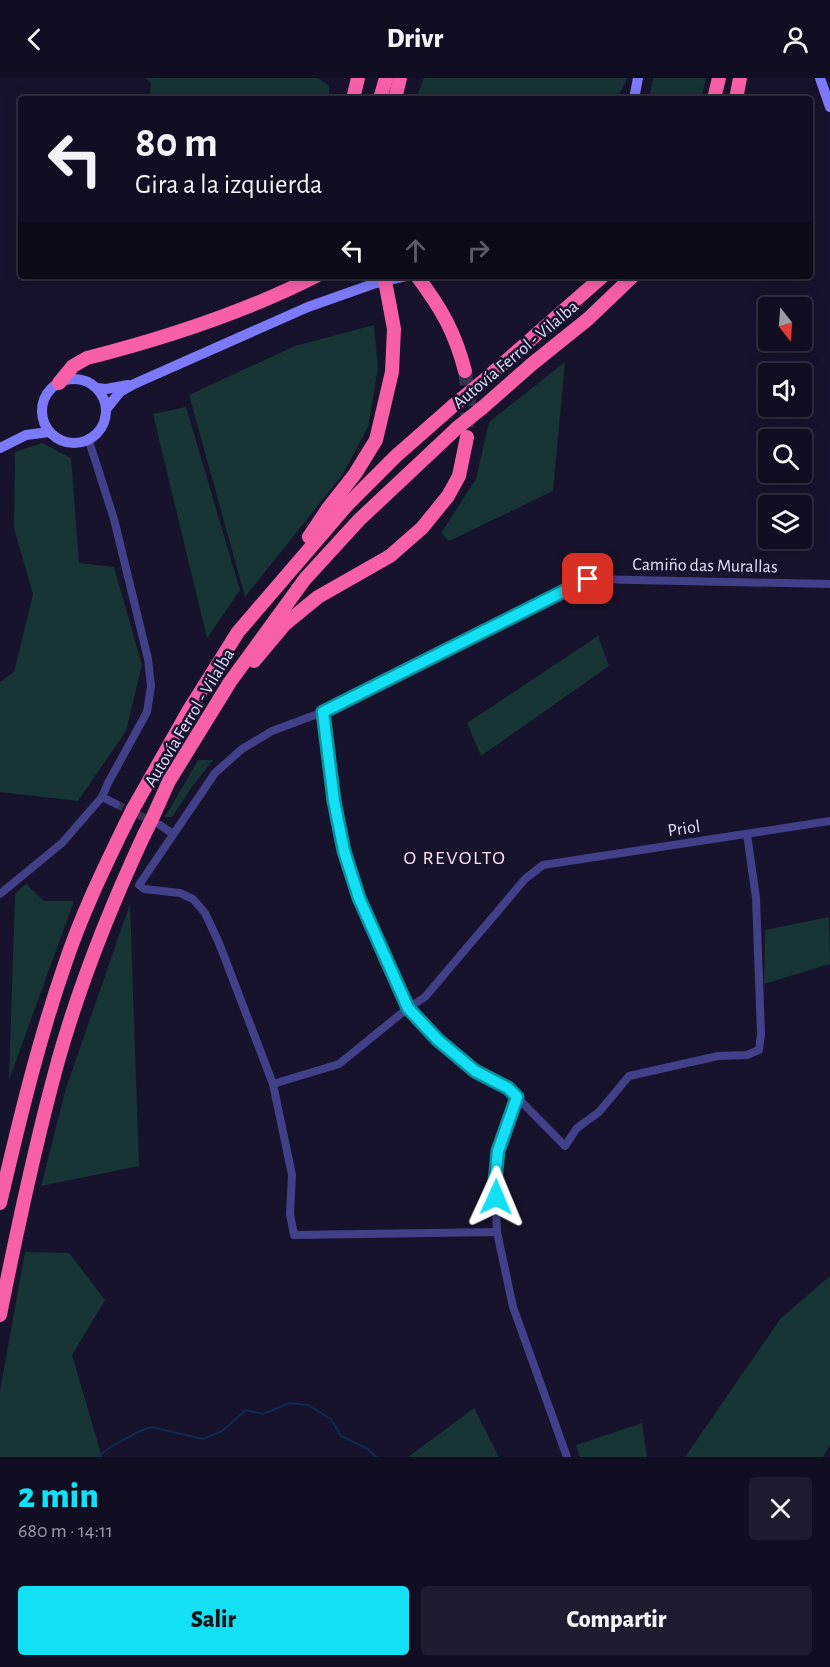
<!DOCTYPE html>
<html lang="es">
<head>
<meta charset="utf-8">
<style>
  body { margin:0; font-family:"Alegreya Sans",sans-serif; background:#1e1c2e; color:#f1f3f6; height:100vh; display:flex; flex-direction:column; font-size:22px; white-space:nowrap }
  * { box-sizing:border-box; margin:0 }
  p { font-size:20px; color:#9c9ca5 }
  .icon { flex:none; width:33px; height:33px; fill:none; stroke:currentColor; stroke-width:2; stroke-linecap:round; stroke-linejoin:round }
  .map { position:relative; height:1379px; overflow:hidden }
  .details { display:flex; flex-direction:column; background:#110e21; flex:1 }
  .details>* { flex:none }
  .guide { position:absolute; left:18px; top:18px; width:795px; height:183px; border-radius:6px; box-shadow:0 3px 15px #0003,0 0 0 2px #302e3f; background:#110e21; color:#f1f3f6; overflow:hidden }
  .needle { width:39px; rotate:163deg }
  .buttons { position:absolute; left:758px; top:219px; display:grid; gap:12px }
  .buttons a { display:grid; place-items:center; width:54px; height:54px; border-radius:6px; background:#110e21; box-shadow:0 3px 15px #0003,0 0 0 2px #302e3f; font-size:30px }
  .pin { position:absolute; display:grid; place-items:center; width:51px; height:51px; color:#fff; margin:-26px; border-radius:12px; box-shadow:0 3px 9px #0006 }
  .me { position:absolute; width:66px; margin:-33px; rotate:1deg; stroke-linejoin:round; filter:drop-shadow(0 0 4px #0008) }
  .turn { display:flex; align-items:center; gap:21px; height:126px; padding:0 18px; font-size:27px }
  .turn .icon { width:78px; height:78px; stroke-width:2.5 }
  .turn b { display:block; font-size:42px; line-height:51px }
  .lanes { display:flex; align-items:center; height:57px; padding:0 18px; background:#0003; justify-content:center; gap:30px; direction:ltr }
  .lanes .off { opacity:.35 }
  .round { display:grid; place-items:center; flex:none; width:63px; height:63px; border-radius:6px; background:#1e1c2e }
  .summary { display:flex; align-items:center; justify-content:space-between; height:102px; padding:0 18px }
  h1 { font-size:36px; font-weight:800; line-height:45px; color:#13e0f5 }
  .cta { display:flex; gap:12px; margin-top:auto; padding:12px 18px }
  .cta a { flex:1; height:69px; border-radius:6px; background:#13e0f5; color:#111; font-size:24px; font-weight:800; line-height:69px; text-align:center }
  .cta a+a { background:#1e1c2e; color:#f1f3f6 }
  header { display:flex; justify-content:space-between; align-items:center; height:78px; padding:0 18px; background:#110e21; font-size:27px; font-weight:800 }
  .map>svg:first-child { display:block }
  .green { fill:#163534 }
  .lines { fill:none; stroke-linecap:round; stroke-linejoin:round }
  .stream { stroke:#122a50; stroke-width:2 }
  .street-tunnel { stroke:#35324c; stroke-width:8; stroke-dasharray:8 4; stroke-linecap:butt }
  .highway-tunnel { stroke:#35324c; stroke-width:14; stroke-dasharray:14 7; stroke-linecap:butt }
  .street { stroke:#424088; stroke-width:8 }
  .secondary { stroke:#7c7af9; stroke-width:10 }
  .highway { stroke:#f85fa9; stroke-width:14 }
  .highway-bridge { stroke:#f85fa9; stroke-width:14 }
  .route-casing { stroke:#0c929f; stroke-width:15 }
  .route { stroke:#13e0f5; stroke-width:10 }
  .labels { text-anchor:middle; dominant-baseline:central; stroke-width:5; stroke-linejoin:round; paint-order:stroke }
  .street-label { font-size:18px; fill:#e2dffe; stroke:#17132c }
  .neighbourhood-label { font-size:20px; letter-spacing:1.5px; fill:#fee0f3; stroke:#17132c }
</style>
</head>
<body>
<header><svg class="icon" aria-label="back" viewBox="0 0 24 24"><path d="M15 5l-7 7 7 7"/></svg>Drivr<svg class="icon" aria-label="person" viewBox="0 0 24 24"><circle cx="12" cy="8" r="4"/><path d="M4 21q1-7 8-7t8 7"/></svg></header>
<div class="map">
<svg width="830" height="1379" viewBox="0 0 830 1379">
  <rect width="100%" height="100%" fill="#17132c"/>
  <g class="green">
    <path d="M 146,0 L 318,0 L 329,8 L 329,21 L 149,21 L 151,5 Z"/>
    <path d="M 424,0 L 627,0 L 617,21 L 416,21 Z"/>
    <path d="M 653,0 L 706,0 L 701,21 L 649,21 Z"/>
    <path d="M 374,247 L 378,291 L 368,349 L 343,396 L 245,519 L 189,317 L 295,268 Z"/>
    <path d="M 565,284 L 553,413 L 449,463 L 441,455 L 476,401 L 489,344 Z"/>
    <path d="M 186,329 L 240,512 L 207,560 L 153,336 Z"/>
    <path d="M 42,365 L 71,380 L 79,485 L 114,489 L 142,587 L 126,653 L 78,723 L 0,714 L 0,604 L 14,594 L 33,516 L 14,450 L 15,374 Z"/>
    <path d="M 598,558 L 609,588 L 481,678 L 467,645 Z"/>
    <path d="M 198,682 L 213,682 L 191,710 L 172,739 L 165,739 Z"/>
    <path d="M 26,806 L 44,823 L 74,823 L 9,1002 L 15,816 Z"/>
    <path d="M 130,826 L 139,1088 L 41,1108 L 66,1010 Z"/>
    <path d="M 829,839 L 830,886 L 764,906 L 765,852 Z"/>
    <path d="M 25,1174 L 69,1175 L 105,1222 L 72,1277 L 102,1379 L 0,1379 L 0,1313 Z"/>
    <path d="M 830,1198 L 830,1367 L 823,1379 L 685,1379 L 781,1240 Z"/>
    <path d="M 474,1330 L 499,1379 L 408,1379 Z"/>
    <path d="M 642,1345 L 647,1379 L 580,1379 L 576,1367 Z"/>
  </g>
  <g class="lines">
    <path class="stream" d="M 97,1379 L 112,1368 L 140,1353 L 151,1349 L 203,1361 L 222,1353 L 246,1332 L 263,1336 L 289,1325 L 308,1327 L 331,1341 L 341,1358 L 368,1371 L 376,1379"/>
    <path class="street-tunnel" d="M 116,726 L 153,744"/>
    <path class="highway-tunnel" d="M 465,293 L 469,325 L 467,350"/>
    <g class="street">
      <path d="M 323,634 L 335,723 L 344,773 L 359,820 L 408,930 L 438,962 L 475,993 L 508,1010 L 565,1068 L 577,1050 L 599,1034 L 629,998 L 718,978 L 747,977 L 759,972 L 761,956 L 756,820 L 747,756"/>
      <path d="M 102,719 L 116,726"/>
      <path d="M 160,747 L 173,756"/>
      <path d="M 0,816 L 62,765 L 102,719 L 108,705 L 147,634 L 151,608 L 148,581 L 114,441 L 89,363"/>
      <path d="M 273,1006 L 339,986 L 408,930 L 425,919 L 525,801 L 543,787 L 830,743"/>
      <path d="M 517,1019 L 498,1073 L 495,1103 L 497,1154 L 513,1229 L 567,1379"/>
      <path d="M 497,1154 L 294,1157 L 290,1136 L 292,1097 L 273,1006 L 219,865 L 205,835 L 193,821 L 180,815 L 144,811 L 139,807 L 215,695 L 242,671 L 272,653 L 323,634 L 588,501 L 830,506"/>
    </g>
    <g class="secondary">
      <path d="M 820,0 L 830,29"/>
      <path d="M 634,21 L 638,0"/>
      <circle cx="74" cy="333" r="32"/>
      <path d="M 97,310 L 106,311 L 128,307"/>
      <path d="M 107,330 L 120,314 L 134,306 L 308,229 L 373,206 L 407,198"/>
      <path d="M 0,370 L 26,357 L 49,354"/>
    </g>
    <g class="highway">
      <path d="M 353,21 L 358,0"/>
      <path d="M 380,21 L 386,0"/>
      <path d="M 395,21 L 400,0"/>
      <path d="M 714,21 L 719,0"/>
      <path d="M 736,21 L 740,0"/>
      <path d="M 417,198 C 441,230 455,254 465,293"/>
      <path d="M 59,305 L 73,288 L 87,280 C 166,260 243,235 316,198"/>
      <path d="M 481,305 L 603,198"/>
      <path d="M 482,330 L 532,286 L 588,241 L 633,198"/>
      <path d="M 309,459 L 329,429 L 355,396 L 376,362 L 392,294 L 394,251 L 390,229"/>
      <path d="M 254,583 L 285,546 L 318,519 L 390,478 L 422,450 L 448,418 L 459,398 L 467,359"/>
      <path d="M 133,731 L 189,632 L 238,554 L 348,426 L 396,378 L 454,327"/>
      <path d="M 152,741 L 169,703 L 230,604 L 305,501 L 359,442 L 457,350"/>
      <path d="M 0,1125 C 19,1044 38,964 65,886 C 81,838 103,792 125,747"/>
      <path d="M 0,1237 C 17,1152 35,1067 58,983 C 80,905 110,830 144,757"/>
    </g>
    <g class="highway-bridge">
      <path d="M 384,198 L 390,229"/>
      <path d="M 454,327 L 481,305"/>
      <path d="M 457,350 L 482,330"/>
      <path d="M 125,747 L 133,731"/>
      <path d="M 144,757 L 152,741"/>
    </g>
  </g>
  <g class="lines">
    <g class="route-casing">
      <path id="route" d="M 496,1119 L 495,1103 L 498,1073 L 517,1019 L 508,1010 L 475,993 L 438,962 L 408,930 L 359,820 L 344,773 L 334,723 L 323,634 L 588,501"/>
    </g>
    <use href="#route" class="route"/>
  </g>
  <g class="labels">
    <g class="street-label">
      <text transform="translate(516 277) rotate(-40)">Autovía Ferrol - Vilalba</text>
      <text transform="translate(705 488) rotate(1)">Camiño das Murallas</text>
      <text transform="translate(190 640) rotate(-59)">Autovía Ferrol - Vilalba</text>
      <text transform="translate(684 751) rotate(-8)">Priol</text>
    </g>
    <g class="neighbourhood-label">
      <text x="455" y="780">O REVOLTO</text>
    </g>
  </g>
</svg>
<div class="buttons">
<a><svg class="needle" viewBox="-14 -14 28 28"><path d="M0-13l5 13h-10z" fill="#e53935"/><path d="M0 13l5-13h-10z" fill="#9c9ca5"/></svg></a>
<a><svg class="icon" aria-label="sound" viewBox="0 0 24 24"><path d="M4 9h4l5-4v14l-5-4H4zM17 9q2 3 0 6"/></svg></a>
<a><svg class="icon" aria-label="search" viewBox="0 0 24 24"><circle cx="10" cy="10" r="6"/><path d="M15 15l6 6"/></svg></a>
<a><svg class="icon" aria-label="layers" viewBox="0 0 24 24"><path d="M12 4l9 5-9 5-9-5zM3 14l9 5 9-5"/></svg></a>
</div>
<div class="pin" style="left:588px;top:501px;background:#d93025"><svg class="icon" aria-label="arrive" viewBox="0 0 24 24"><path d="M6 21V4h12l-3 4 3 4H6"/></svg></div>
<svg class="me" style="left:496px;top:1119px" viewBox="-20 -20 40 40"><path d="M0-17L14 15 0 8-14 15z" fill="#13e0f5" stroke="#fff" stroke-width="4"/></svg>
<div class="guide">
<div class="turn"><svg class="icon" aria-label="left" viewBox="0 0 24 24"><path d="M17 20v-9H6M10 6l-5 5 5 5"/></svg><div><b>80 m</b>Gira a la izquierda</div></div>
<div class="lanes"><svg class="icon" aria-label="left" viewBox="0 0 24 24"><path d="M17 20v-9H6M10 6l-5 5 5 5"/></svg><svg class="icon off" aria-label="ahead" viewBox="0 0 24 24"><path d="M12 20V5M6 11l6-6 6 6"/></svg><svg class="icon off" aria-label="right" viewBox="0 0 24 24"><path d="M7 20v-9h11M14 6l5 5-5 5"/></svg></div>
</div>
</div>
<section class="details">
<div class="summary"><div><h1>2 min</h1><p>680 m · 14:11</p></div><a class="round"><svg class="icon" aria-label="close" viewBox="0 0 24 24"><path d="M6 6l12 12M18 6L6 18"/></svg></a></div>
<div class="cta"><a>Salir</a><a>Compartir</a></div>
</section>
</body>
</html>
